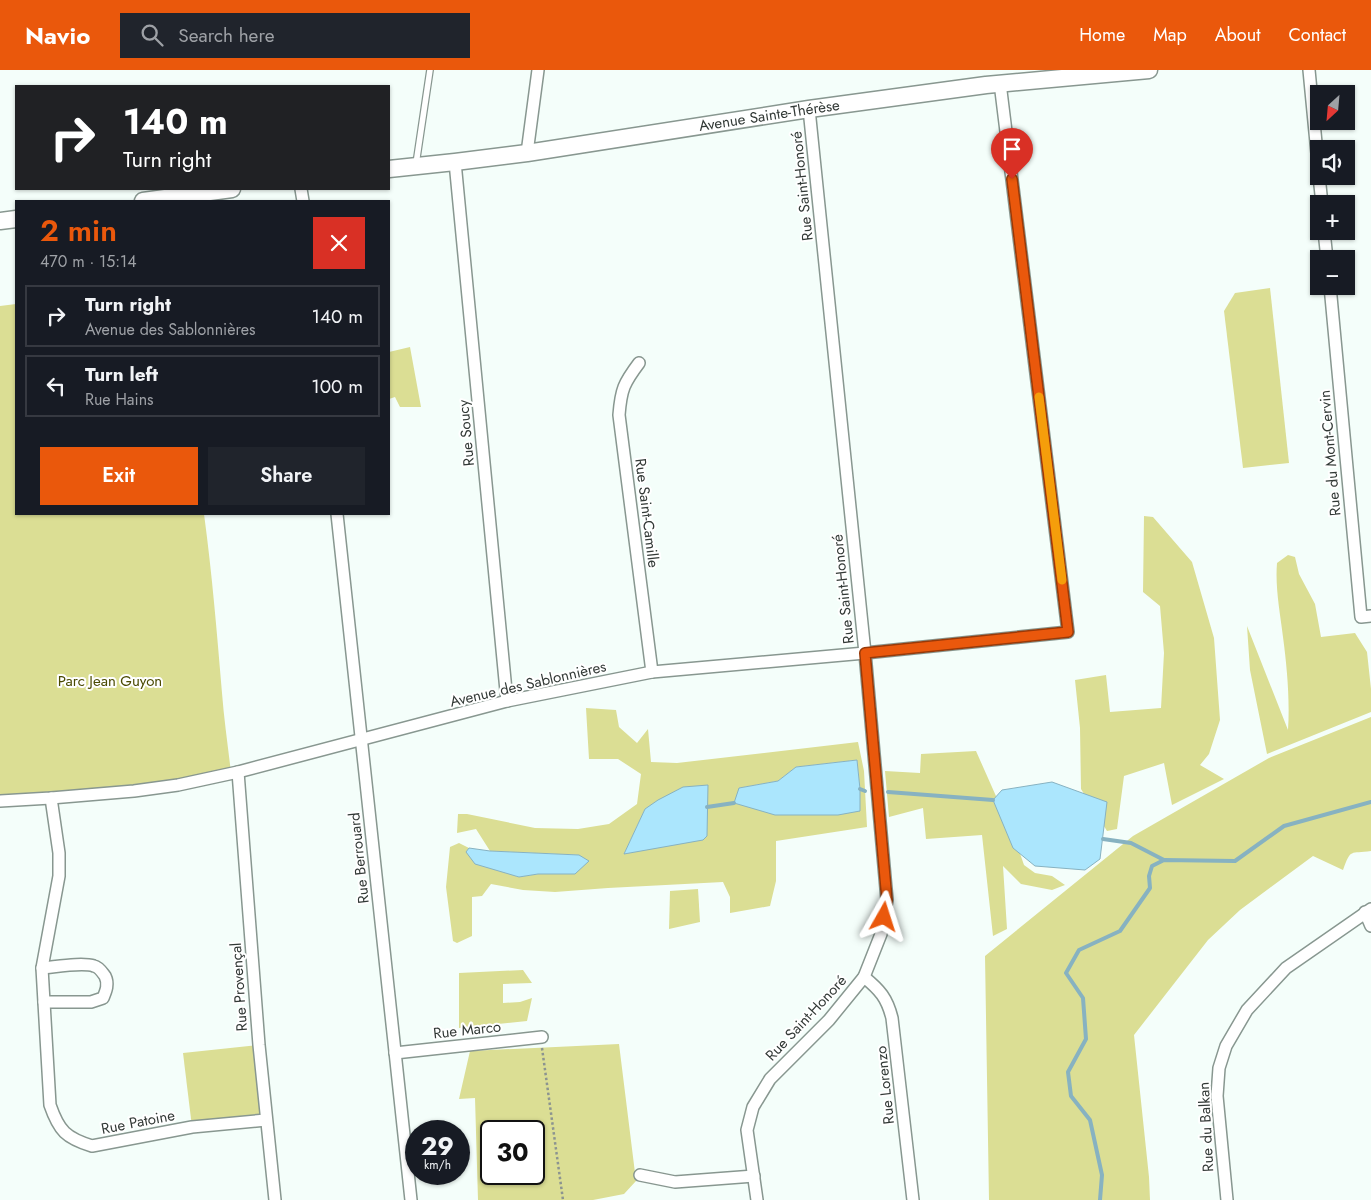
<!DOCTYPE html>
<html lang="en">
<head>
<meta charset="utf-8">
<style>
  body { margin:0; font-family:Jost,sans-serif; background:#20242c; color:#f1f3f6; height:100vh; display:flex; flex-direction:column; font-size:19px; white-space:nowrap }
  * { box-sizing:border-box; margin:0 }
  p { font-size:16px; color:#9ea1a6 }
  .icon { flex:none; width:28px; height:28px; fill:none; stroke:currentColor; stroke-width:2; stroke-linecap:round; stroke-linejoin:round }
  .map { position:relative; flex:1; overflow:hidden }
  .sheet { position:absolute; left:15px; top:130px; width:375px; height:315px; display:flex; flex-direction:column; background:#171b24; border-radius:0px; box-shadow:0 1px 4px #0004 }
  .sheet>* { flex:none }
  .banner { position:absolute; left:15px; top:15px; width:375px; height:105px; border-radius:0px; box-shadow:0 1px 4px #0004; background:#202124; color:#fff; overflow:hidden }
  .needle { width:32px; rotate:206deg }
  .tools { position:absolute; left:1310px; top:15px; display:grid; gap:10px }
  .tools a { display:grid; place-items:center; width:45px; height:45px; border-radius:0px; background:#171b24; box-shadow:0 1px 4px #0004; font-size:25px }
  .speed { position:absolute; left:405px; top:1050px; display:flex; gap:10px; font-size:25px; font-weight:700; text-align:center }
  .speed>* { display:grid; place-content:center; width:65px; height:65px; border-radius:50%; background:#171b24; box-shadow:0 1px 4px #0004; line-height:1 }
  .speed small { font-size:12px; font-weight:400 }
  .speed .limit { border:2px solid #111; border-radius:8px; background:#fff; color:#111 }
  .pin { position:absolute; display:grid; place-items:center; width:42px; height:42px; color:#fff; margin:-51px -21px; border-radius:50% 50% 50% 0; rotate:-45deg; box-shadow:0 0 5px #0007 }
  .pin .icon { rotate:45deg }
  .me { position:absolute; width:55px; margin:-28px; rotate:6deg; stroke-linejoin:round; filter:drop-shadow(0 0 4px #0008) }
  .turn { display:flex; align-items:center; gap:18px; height:105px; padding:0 25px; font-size:22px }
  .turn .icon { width:65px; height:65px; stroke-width:2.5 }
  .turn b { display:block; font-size:35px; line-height:42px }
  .round { display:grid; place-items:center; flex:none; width:52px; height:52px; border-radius:0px; background:#20242c }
  .overview { display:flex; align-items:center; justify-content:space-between; height:85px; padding:0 25px }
  h1 { font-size:30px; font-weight:600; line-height:38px; color:#ea580c }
  .button { display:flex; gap:10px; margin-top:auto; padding:10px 25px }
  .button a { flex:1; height:58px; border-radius:0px; background:#ea580c; color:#fff; font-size:20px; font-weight:600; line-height:58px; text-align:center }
  .button a+a { background:#20242c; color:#f1f3f6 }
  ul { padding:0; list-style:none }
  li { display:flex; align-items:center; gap:15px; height:62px; margin:0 10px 8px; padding:0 15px; border:2px solid #363941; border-radius:0px }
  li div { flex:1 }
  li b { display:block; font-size:19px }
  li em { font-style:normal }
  header { display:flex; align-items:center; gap:30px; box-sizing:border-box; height:70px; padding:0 25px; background:#ea580c; color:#fff }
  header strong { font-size:24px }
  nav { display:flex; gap:28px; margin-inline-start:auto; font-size:18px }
  .search { width:350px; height:45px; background:#20242c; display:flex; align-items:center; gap:12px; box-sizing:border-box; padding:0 18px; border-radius:0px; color:#9ea1a6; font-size:19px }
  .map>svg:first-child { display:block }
  .green { fill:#dbde94; fill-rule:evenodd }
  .water { fill:#abe6fd; stroke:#87b2c1 }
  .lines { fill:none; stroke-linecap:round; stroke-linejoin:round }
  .stream { stroke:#87b2c1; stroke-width:4 }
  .lane-casing { stroke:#889790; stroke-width:8 }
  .street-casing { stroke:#889790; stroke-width:14 }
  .secondary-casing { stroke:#889790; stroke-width:19 }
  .path { stroke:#8c9490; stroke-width:2.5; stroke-dasharray:2.5 2.5; stroke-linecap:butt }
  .lane { stroke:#fff; stroke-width:5.5 }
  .street { stroke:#fff; stroke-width:11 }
  .secondary { stroke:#fff; stroke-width:16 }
  .route-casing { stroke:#983908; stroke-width:12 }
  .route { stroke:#ea580c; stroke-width:9 }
  .slow { stroke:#f59e0b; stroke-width:9 }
  .labels { text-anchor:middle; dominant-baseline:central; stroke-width:4; stroke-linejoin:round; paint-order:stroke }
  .street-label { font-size:15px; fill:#323936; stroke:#fff }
  .park-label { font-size:15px; fill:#4a4a02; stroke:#fff }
</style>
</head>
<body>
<header>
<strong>Navio</strong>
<div class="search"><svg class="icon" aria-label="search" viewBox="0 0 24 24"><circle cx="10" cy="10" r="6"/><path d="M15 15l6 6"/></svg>Search here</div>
<nav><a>Home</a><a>Map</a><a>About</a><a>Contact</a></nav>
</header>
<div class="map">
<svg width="1371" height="1130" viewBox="0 0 1371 1130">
  <rect width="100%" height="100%" fill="#f4fefa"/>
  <g class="green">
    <path d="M 1270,218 L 1289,393 L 1243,398 L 1224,241 L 1235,223 Z"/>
    <path d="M 16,234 L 16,444 L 204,444 C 212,503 217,563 222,623 C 224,650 228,676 231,703 L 178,715 L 0,731 L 0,236 Z"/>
    <path d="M 410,277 L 421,337 L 400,337 L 395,327 L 389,329 L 389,282 Z"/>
    <path d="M 1144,446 L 1153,447 L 1192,492 L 1214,568 L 1220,650 L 1209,684 L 1200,695 L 1224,709 L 1172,735 L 1164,693 L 1124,706 L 1117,759 L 1107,761 L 1081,719 L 1080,658 L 1075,610 L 1106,605 L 1110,642 L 1161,638 L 1164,583 L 1160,536 L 1143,522 Z"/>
    <path d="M 1288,485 L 1295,487 L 1299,504 L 1315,534 L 1321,567 L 1355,563 L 1367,582 L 1371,619 L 1371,642 L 1267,684 L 1250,600 L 1247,556 L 1288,660 C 1290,630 1287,597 1283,567 C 1280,542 1275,518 1277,493 Z"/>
    <path d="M 586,638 L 616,640 L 619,657 L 637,673 L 648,659 L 651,692 L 677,693 L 858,672 L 864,701 L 867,757 L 776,771 L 776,811 L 770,836 L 730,843 L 730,827 L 723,812 L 608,818 L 555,822 L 523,820 L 491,814 L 482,826 L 472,827 L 472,866 L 457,873 L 453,871 L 446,817 L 450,777 L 459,773 L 469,778 L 466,782 L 518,807 L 538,804 L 575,804 L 578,785 L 490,781 L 476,759 L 457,763 L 458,744 L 467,744 L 535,758 L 578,759 L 609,754 L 637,734 L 641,704 L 618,689 L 589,689 ZM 857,690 L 860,719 L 860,741 L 739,718 L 778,711 L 796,697 ZM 707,715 L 707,766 L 624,784 L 645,739 Z"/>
    <path d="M 1371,647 L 1371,781 C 1350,784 1351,778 1343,800 L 1313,786 L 1240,840 L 1208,870 L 1134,965 L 1149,1107 L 1150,1130 L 989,1130 L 985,886 L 1133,766 L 1269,688 Z"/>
    <path d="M 976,681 L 1015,769 L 1024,795 L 1035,803 L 1052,806 L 1065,815 L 1052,820 L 1021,814 L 1003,796 L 1007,859 L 993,866 L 982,765 L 926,769 L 923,738 L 889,747 L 885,701 L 920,703 L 921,684 Z"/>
    <path d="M 698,819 L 700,852 L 669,859 L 670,821 Z"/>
    <path d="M 523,900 L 532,913 L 503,914 L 503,933 L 520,932 L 532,928 L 527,951 L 459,958 L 459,903 Z"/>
    <path d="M 619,974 L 636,1111 L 624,1124 L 593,1130 L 478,1130 L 475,1028 L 459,1029 L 470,981 ZM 491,1061 L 534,1061 L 534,1104 L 491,1104 Z"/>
    <path d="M 259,975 L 266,1050 L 192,1057 L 183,983 Z"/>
  </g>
  <g class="water">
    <path d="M 857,690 L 860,719 L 860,741 L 838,745 L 775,745 L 734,733 L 739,718 L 778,711 L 796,697 Z"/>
    <path d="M 1052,712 L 1107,732 L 1100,789 L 1085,800 L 1035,796 L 1013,778 L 993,730 L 1002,720 Z"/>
    <path d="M 708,715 L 707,766 L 703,770 L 624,784 L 645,739 L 658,730 L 683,717 Z"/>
    <path d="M 469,778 L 490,781 L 579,785 L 589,791 L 575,804 L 538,804 L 519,807 L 475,794 L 466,782 Z"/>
  </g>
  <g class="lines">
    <g class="stream">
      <path d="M 860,719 L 865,721"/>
      <path d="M 888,722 L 993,730"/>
      <path d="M 707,737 L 734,733"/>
      <path d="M 1103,769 L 1131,773 L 1164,790"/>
      <path d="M 1100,1130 L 1102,1105 L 1090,1050 L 1071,1026 L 1068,1002 L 1086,969 L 1083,928 L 1066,903 L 1079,880 L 1120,861 L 1150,818 L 1149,806 L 1152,796 L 1164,790 L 1235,791 L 1284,756 L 1371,732"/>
    </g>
    <g class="lane-casing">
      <path id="lane" d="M 416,94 L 430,0"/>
    </g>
    <g class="street-casing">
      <g id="street">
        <path d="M 1309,0 L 1319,104"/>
        <path d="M 527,83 L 538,0"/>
        <path d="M 455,92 L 507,631"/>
        <path d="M 1319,106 L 1322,134"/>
        <path d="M 301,119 L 303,131"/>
        <path d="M 1324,161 L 1327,189"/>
        <path d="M 1330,216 L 1361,547 L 1371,546"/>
        <path d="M 639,293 C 624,313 621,319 619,345 L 652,602"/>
        <path d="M 337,444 L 411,1130"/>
        <path d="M 238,702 L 259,975 L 275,1130"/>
        <path d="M 51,728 L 59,783 L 59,806 L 42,898 L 50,1035 C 59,1061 66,1068 92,1076 L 192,1057 L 266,1050"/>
        <path d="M 0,731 L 51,728 L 134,721 L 178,715 L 238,702 L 507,631 L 652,602 L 865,583 L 1068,562 L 1000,13"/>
        <path d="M 1365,842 L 1371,856"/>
        <path d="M 42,898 C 55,897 82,892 94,896 C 99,897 102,902 105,906 C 109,914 106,921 103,928 L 91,932 L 44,932"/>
        <path d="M 864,907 C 880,920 887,928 892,948 L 913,1130"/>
        <path d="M 395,983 L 542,967"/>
        <path d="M 640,1105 L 675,1112 L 754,1106"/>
        <path d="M 757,1130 L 747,1060 L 753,1037 L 770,1009 L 829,950 L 864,907 L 881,864 L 887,830 L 865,583 L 809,39"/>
        <path d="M 1227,1130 L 1217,1026 L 1219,998 L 1226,976 L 1247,940 L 1286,898 L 1371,839"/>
      </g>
    </g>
    <g class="secondary-casing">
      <g id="secondary">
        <path id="s1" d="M 389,99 L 455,92 L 527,83 L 809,39 L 986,15 L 1149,0"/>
        <path d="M 143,131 L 232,119"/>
        <path d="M 0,151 L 16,149"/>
      </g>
    </g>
    <path class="path" d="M 542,978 L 563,1130"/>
    <use href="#lane" class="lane"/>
    <use href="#street" class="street"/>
    <use href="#secondary" class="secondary"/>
  </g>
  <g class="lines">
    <g class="route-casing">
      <path id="route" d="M 884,847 L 887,830 L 865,583 L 1068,562 L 1012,109"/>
    </g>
    <use href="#route" class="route"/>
    <path class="slow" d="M 1039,327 L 1062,510"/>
  </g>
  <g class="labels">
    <g class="street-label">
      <text stroke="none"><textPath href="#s1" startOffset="384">Avenue Sainte-Thérèse</textPath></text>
      <text transform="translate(802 116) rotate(-96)">Rue Saint-Honoré</text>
      <text transform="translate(466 363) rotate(-95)">Rue Soucy</text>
      <text transform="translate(1330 383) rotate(-95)">Rue du Mont-Cervin</text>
      <text transform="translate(647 443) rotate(83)">Rue Saint-Camille</text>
      <text transform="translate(843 519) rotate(-96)">Rue Saint-Honoré</text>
      <text transform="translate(528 614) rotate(-13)">Avenue des Sablonnières</text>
      <text transform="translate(359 788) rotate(-96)">Rue Berrouard</text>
      <text transform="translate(239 917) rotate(-94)">Rue Provençal</text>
      <text transform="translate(806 948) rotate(-47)">Rue Saint-Honoré</text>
      <text transform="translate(467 960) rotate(-6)">Rue Marco</text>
      <text transform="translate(885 1015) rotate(-96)">Rue Lorenzo</text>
      <text transform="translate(138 1052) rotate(-11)">Rue Patoine</text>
      <text transform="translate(1206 1057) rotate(-93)">Rue du Balkan</text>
    </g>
    <g class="park-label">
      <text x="110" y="611">Parc Jean Guyon</text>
    </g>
  </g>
</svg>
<div class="tools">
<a><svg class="needle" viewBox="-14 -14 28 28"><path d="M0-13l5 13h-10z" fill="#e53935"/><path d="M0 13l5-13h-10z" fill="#9ea1a6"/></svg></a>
<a><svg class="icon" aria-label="sound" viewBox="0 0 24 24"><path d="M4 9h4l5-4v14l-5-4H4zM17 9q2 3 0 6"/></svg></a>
<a>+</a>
<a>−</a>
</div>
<div class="speed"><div>29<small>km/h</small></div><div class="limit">30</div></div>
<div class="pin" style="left:1012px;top:109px;background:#d93025"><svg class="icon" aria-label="arrive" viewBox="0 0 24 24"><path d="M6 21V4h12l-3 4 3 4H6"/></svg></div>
<svg class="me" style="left:884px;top:847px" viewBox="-20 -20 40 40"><path d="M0-17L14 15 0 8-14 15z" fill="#ea580c" stroke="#fff" stroke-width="4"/></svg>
<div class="banner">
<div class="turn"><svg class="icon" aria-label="right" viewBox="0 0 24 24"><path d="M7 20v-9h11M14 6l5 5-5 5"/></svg><div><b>140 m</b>Turn right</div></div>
</div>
<section class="sheet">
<div class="overview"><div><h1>2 min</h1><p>470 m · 15:14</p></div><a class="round" style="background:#d93025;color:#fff"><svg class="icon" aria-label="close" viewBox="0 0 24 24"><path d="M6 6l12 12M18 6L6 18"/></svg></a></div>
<ul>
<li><svg class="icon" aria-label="right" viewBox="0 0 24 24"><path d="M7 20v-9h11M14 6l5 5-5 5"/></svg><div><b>Turn right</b><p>Avenue des Sablonnières</p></div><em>140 m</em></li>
<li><svg class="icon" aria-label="left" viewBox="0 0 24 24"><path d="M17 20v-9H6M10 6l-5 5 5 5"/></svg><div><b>Turn left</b><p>Rue Hains</p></div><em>100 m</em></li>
</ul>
<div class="button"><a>Exit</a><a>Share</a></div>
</section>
</div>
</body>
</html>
